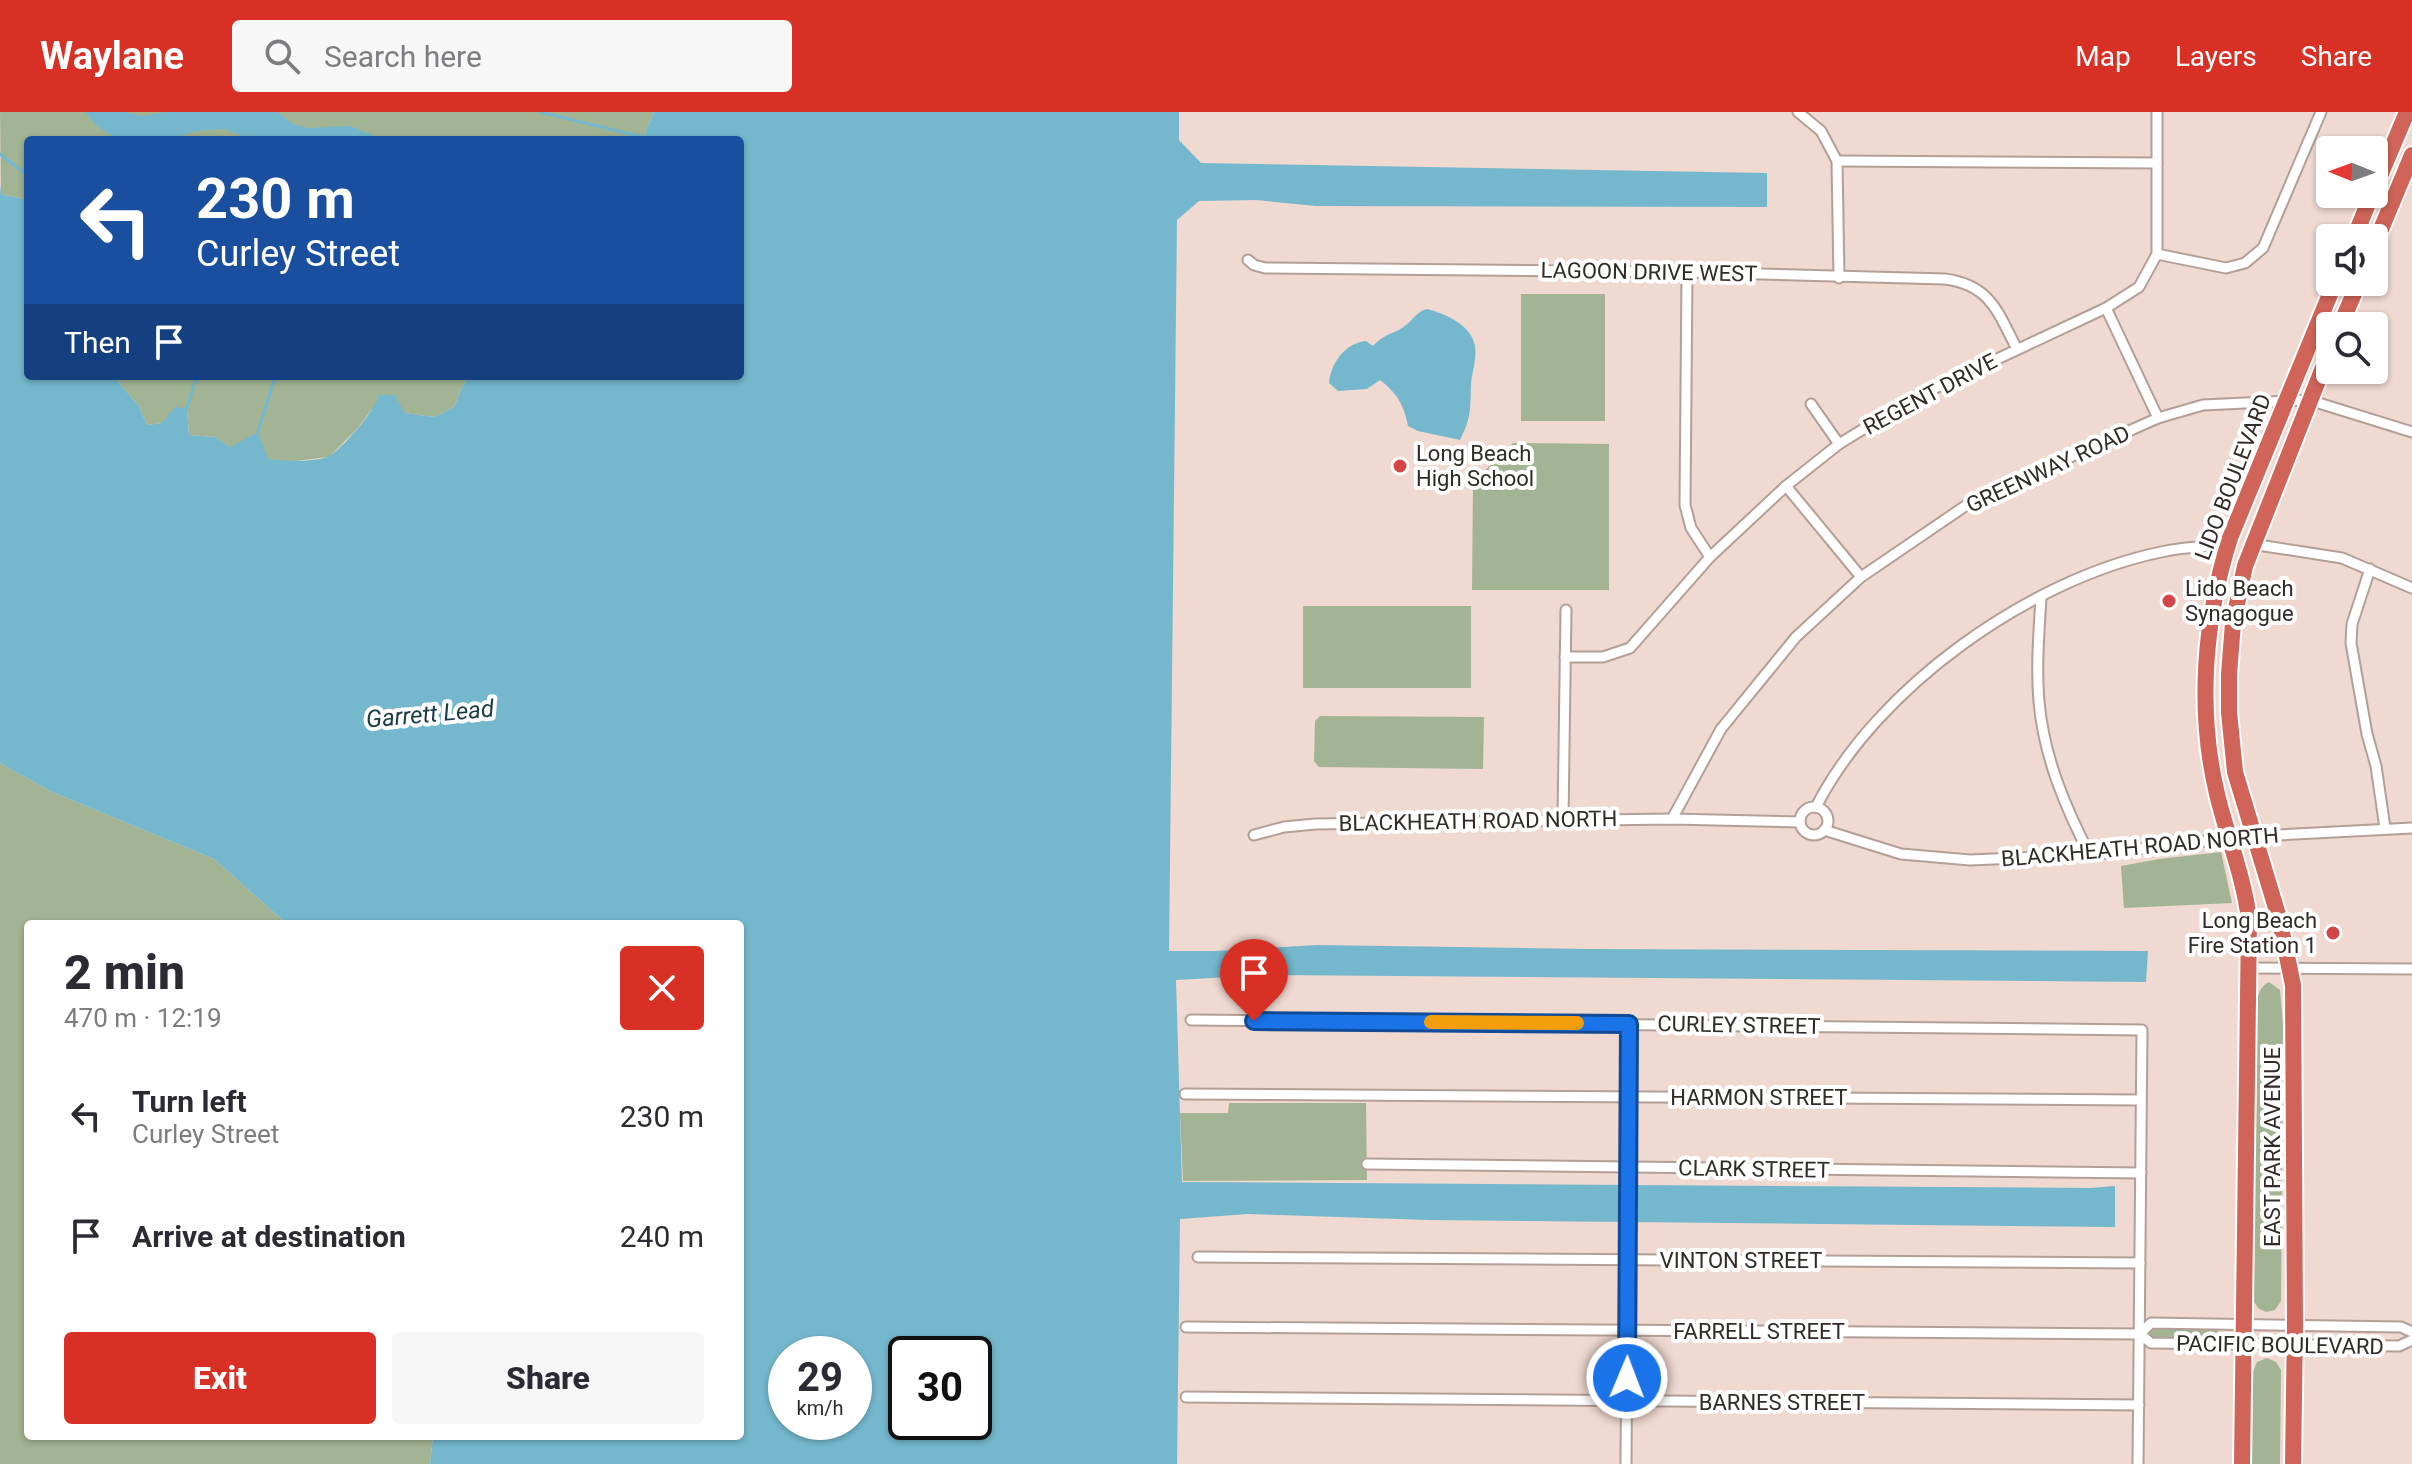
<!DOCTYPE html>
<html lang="en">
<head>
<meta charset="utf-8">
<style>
  body { margin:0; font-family:Roboto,sans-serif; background:#f7f7f7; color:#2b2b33; height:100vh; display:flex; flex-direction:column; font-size:30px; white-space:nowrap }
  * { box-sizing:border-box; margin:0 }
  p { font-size:26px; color:#7c7c81 }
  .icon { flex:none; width:44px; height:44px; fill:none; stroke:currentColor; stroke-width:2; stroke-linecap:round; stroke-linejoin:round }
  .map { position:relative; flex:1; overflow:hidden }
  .sheet { position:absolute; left:24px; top:808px; width:720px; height:520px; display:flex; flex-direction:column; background:#fff; border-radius:8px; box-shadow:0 2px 6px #0004 }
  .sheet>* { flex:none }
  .top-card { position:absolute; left:24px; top:24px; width:720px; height:244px; border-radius:8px; box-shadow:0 2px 6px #0004; background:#1a4fa0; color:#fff; overflow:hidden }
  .needle { width:52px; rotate:271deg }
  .tools { position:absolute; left:2316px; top:24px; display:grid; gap:16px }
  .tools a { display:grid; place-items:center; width:72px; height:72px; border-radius:8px; background:#fff; box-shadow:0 2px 6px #0004; font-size:40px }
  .speed { position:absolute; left:768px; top:1224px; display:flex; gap:16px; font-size:40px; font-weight:700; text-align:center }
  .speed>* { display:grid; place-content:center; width:104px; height:104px; border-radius:50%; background:#fff; box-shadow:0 2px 6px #0004; line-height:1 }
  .speed small { font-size:20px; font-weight:400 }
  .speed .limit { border:4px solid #111; border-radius:12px; background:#fff; color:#111 }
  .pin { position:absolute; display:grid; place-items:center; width:68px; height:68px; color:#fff; margin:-82px -34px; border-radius:50% 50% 50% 0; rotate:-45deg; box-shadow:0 0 8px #0007 }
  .pin .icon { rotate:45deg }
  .me { position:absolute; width:88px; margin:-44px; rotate:1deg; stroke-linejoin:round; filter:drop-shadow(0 0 6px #0008) }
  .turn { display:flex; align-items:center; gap:28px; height:168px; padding:0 40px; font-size:36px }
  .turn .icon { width:104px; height:104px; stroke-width:2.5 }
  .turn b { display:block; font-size:56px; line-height:68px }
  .then { display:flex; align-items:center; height:76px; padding:0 40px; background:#0003; gap:16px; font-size:30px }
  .round { display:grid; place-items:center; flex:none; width:84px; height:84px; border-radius:8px; background:#f7f7f7 }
  .headline { display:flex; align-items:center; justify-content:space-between; height:136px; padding:0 40px }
  h1 { font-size:48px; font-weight:800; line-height:60px }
  .button { display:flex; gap:16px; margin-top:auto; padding:16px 40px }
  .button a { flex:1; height:92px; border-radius:8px; background:#d93025; color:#fff; font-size:32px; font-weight:800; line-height:92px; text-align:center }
  .button a+a { background:#f7f7f7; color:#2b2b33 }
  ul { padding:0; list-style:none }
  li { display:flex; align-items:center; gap:24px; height:120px; padding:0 40px }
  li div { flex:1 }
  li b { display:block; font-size:30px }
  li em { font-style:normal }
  header { display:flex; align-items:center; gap:48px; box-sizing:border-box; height:112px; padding:0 40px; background:#d93025; color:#fff }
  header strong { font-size:38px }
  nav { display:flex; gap:44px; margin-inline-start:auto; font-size:28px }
  .search { width:560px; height:72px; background:#f7f7f7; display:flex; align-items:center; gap:20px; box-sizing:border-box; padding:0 28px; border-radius:8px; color:#7c7c81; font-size:30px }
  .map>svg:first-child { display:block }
  .green { fill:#a2b494 }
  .water { fill:#75b8cd; fill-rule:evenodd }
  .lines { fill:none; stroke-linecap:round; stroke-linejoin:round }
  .stream { stroke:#75b8cd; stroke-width:3 }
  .street-casing { stroke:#b49f97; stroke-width:13 }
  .highway-casing { stroke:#fff; stroke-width:20 }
  .street { stroke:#fff; stroke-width:9 }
  .highway { stroke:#d06458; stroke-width:16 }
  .route-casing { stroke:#114b97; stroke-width:20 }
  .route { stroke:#1a73e8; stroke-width:14 }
  .slow { stroke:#f59e0b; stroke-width:14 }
  .poi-dot { fill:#d44547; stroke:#fff; stroke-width:3 }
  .labels { text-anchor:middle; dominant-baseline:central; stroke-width:8; stroke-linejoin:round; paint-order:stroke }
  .street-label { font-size:22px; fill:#322a27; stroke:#fff }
  .poi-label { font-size:22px; fill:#322a27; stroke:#fff; text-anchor:start }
  .water-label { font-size:24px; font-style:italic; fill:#1a3a44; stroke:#fff }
</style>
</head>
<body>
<header>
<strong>Waylane</strong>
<div class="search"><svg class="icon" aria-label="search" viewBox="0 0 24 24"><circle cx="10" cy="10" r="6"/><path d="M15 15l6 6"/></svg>Search here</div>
<nav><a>Map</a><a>Layers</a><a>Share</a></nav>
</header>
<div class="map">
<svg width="2412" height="1352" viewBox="0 0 2412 1352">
  <rect width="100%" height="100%" fill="#efd9d0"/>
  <g class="green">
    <path d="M 0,0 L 654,0 L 642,28 L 28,28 L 28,88 L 1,82 Z"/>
    <rect x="1521" y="182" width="84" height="127"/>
    <path d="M 113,264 L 469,264 L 462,275 L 454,295 L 434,305 L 405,301 L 376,292 L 357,317 L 329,345 L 287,350 L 268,347 L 230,335 L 215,325 L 189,323 L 187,296 L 162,311 L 147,313 L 139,294 Z"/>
    <path d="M 1513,331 L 1609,332 L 1609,478 L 1472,478 L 1473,370 Z"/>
    <rect x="1303" y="494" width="168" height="82"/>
    <path d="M 1320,604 L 1484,605 L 1483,657 L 1319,655 L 1314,649 L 1315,609 Z"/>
    <path d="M 0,651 L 50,679 L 214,747 L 287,812 L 28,812 L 28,1324 L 433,1324 L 430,1352 L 0,1352 Z"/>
    <path d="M 2221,740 L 2232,791 L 2124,796 L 2121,754 L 2159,747 Z"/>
    <path d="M 2269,870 L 2280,878 L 2283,913 L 2281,1189 L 2275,1198 L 2266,1200 L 2258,1196 L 2253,1188 L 2256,916 C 2257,900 2253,878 2269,870 Z"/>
    <path d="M 1229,991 L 1366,991 L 1367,1068 L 1183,1069 L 1180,1001 L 1228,1001 Z"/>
    <path d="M 2153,1216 L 2216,1217 L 2222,1223 L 2218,1230 L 2150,1226 L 2150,1219 Z"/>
    <path d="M 2267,1246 L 2276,1250 L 2281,1258 L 2280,1352 L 2252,1352 L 2253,1260 L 2257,1250 Z"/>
  </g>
  <g class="water">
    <path d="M 85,0 L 124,0 L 143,4 L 165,0 L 277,0 L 293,12 L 308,16 L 350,14 L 377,25 L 390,28 L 252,28 L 225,17 L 197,19 L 168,28 L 118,28 L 96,13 Z"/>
    <path d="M 654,0 L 1179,0 L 1179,28 L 1201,51 L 1767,61 L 1767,95 L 1316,94 L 1256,88 L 1199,89 L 1177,108 L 1169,839 L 1215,839 L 1317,833 L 1589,837 L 2148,839 L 2146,870 L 1265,863 L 1176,868 L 1182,1070 L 2091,1076 L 2115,1074 L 2115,1115 L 1429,1108 L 1248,1102 L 1180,1107 L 1177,1352 L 430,1352 L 433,1324 L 740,1324 L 740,812 L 287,812 L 214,747 L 50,679 L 0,651 L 0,71 L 1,82 L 28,88 L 28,264 L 113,264 L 139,294 L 147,313 L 162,311 L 175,295 L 187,296 L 189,323 L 215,325 L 230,335 L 258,320 L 268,347 C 283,349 319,351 331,343 C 345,333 375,299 379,283 L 395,283 L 405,301 L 434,305 L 454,295 L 462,275 L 469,264 L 740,264 L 740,28 L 642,28 ZM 786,1242 L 854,1242 L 854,1310 L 786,1310 ZM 906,1242 L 974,1242 L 974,1310 L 906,1310 Z"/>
    <path d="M 1427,197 C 1445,202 1471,212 1475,234 C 1477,246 1472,260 1471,272 C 1470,298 1472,304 1460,328 L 1418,319 L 1408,314 C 1404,293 1397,281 1380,268 L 1367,277 L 1338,279 L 1329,271 C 1331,251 1345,231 1366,229 L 1373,234 C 1386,220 1394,223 1406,213 C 1414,207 1416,200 1427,197 Z"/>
  </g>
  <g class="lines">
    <g class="stream">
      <path d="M 540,0 L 643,25"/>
      <path d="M 0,42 L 28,64"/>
      <path d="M 187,296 L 197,264"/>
      <path d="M 258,320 L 275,264"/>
    </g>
    <g class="street-casing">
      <g id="street">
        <path d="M 1798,0 L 1821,19 L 1837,49 L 1839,166"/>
        <path d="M 1837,49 L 2157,51"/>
        <path d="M 2157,142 L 2226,156 L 2245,151 L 2263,136 L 2321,0"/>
        <path d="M 1248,148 L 1254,153 L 1265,156 L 1687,160 L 1945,167 C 1991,173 1998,201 2017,237"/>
        <path d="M 1687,160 L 1685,393 L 1691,416 L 1710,445"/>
        <path d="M 2106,196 L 2158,306"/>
        <path d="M 1811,292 L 1839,332"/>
        <path d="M 1786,374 L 1861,465"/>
        <path d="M 2252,432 L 2342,446 L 2412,476"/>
        <path d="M 2370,457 L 2352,512 L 2351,531 L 2367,622 L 2376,654 L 2385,716"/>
        <path d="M 2041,485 C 2039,520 2036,555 2039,590 C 2044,645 2065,695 2090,743"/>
        <path d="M 1565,545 L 1603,545 L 1630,536 L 1710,445 L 1786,374 L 1839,332 L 1914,286 L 2106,196 L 2139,175 L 2157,142 L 2157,0"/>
        <path d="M 1816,695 C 1877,575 2030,467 2161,440 C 2183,435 2205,434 2228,433"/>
        <circle cx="1814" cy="709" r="14"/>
        <path d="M 1563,707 L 1566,498"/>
        <path d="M 1672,707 L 1721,617 L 1796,525 L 1861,465 L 1974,388 L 2158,306 L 2203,293 L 2309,288 L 2412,320"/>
        <path d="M 1824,718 L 1901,742 L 1970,748 L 2090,743 L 2239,725 L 2412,716"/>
        <path d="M 1254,723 L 1284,715 L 1315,712 L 1672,707 L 1800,710"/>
        <path d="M 2248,856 L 2412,857"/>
        <path d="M 1191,908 L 2142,918 L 2138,1352"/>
        <path d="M 1185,982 L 2141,988"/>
        <path d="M 1367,1052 L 2141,1061"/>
        <path d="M 1198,1145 L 2140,1151"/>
        <path d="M 1186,1215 L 2140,1222"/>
        <path d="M 2140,1222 L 2151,1211 L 2401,1215 L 2412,1220"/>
        <path d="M 2140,1222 L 2151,1231 L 2399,1234 L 2412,1228"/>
        <path d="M 1186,1285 L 2139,1293"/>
        <path d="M 1626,1352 L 1629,912"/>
      </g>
    </g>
    <g class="highway-casing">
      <g id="highway">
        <path d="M 2374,78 L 2407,0"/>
        <path d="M 2354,126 L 2372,82"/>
        <path d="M 2374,134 L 2412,43"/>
        <path d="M 2340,214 L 2359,170"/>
        <path d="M 2242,1352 L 2249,808 C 2244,765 2227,724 2217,682 C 2197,598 2204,508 2230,426 L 2335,170"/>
        <path d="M 2293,1352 L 2295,1213 L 2293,873 L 2279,806 L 2235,660 L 2229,600 L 2229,562 L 2233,511 L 2245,454 L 2330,238"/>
      </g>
    </g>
    <use href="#street" class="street"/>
    <use href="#highway" class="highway"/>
  </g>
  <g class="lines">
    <g class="route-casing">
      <path id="route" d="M 1254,909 L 1629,912 L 1627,1266"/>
    </g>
    <use href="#route" class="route"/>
    <path class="slow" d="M 1431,910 L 1577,911"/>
  </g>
  <g class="poi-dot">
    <circle cx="1400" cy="354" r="8"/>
    <circle cx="2169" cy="489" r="8"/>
    <circle cx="2333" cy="821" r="8"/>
  </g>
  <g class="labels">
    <g class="street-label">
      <text transform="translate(1649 160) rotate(1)">LAGOON DRIVE WEST</text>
      <text transform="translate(1930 282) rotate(-28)">REGENT DRIVE</text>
      <text transform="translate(2048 357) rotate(-25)">GREENWAY ROAD</text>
      <text transform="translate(2233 365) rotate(-69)">LIDO BOULEVARD</text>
      <text transform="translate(1478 709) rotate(-1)">BLACKHEATH ROAD NORTH</text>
      <text transform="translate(2140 735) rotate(-5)">BLACKHEATH ROAD NORTH</text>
      <text transform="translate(1739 913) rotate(1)">CURLEY STREET</text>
      <text x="1759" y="985">HARMON STREET</text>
      <text transform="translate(2272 1035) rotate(-90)">EAST PARK AVENUE</text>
      <text transform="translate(1754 1057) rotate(1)">CLARK STREET</text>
      <text x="1741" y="1148">VINTON STREET</text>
      <text x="1759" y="1219">FARRELL STREET</text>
      <text transform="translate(2280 1233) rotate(1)">PACIFIC BOULEVARD</text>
      <text x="1782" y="1290">BARNES STREET</text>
    </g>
    <g class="poi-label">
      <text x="1416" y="341">Long Beach<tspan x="1416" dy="25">High School</tspan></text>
      <text x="2185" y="476">Lido Beach<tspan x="2185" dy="25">Synagogue</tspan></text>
      <text x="2317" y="808" text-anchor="end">Long Beach<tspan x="2317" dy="25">Fire Station 1</tspan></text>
    </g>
    <g class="water-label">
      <text transform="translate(430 602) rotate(-5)">Garrett Lead</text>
    </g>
  </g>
</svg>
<div class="tools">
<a><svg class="needle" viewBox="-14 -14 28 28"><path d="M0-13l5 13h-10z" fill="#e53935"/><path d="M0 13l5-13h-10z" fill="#7c7c81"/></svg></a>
<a><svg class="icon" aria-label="sound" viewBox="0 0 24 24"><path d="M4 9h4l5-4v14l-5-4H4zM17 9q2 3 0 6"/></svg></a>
<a><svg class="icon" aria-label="search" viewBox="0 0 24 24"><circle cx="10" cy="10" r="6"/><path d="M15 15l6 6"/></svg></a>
</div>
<div class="speed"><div>29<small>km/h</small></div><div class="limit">30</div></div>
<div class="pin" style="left:1254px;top:909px;background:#d93025"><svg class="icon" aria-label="arrive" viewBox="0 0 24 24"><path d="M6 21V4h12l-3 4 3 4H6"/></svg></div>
<svg class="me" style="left:1627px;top:1266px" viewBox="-20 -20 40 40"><circle r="17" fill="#1a73e8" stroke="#fff" stroke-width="3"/><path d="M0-11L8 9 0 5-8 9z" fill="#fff"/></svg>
<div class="top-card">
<div class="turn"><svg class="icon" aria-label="left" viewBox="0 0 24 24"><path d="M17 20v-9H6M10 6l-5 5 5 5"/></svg><div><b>230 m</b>Curley Street</div></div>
<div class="then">Then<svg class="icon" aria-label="arrive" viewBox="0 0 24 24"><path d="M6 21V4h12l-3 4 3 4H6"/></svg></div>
</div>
<section class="sheet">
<div class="headline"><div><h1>2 min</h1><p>470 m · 12:19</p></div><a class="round" style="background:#d93025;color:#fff"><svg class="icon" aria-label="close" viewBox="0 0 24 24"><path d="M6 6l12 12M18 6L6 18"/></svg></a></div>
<ul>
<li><svg class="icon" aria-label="left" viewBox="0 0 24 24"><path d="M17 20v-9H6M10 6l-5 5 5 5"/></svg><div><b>Turn left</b><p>Curley Street</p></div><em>230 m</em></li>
<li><svg class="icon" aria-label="arrive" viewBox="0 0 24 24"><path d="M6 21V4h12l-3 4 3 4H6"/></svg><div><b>Arrive at destination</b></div><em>240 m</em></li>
</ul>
<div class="button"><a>Exit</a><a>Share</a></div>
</section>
</div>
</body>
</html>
